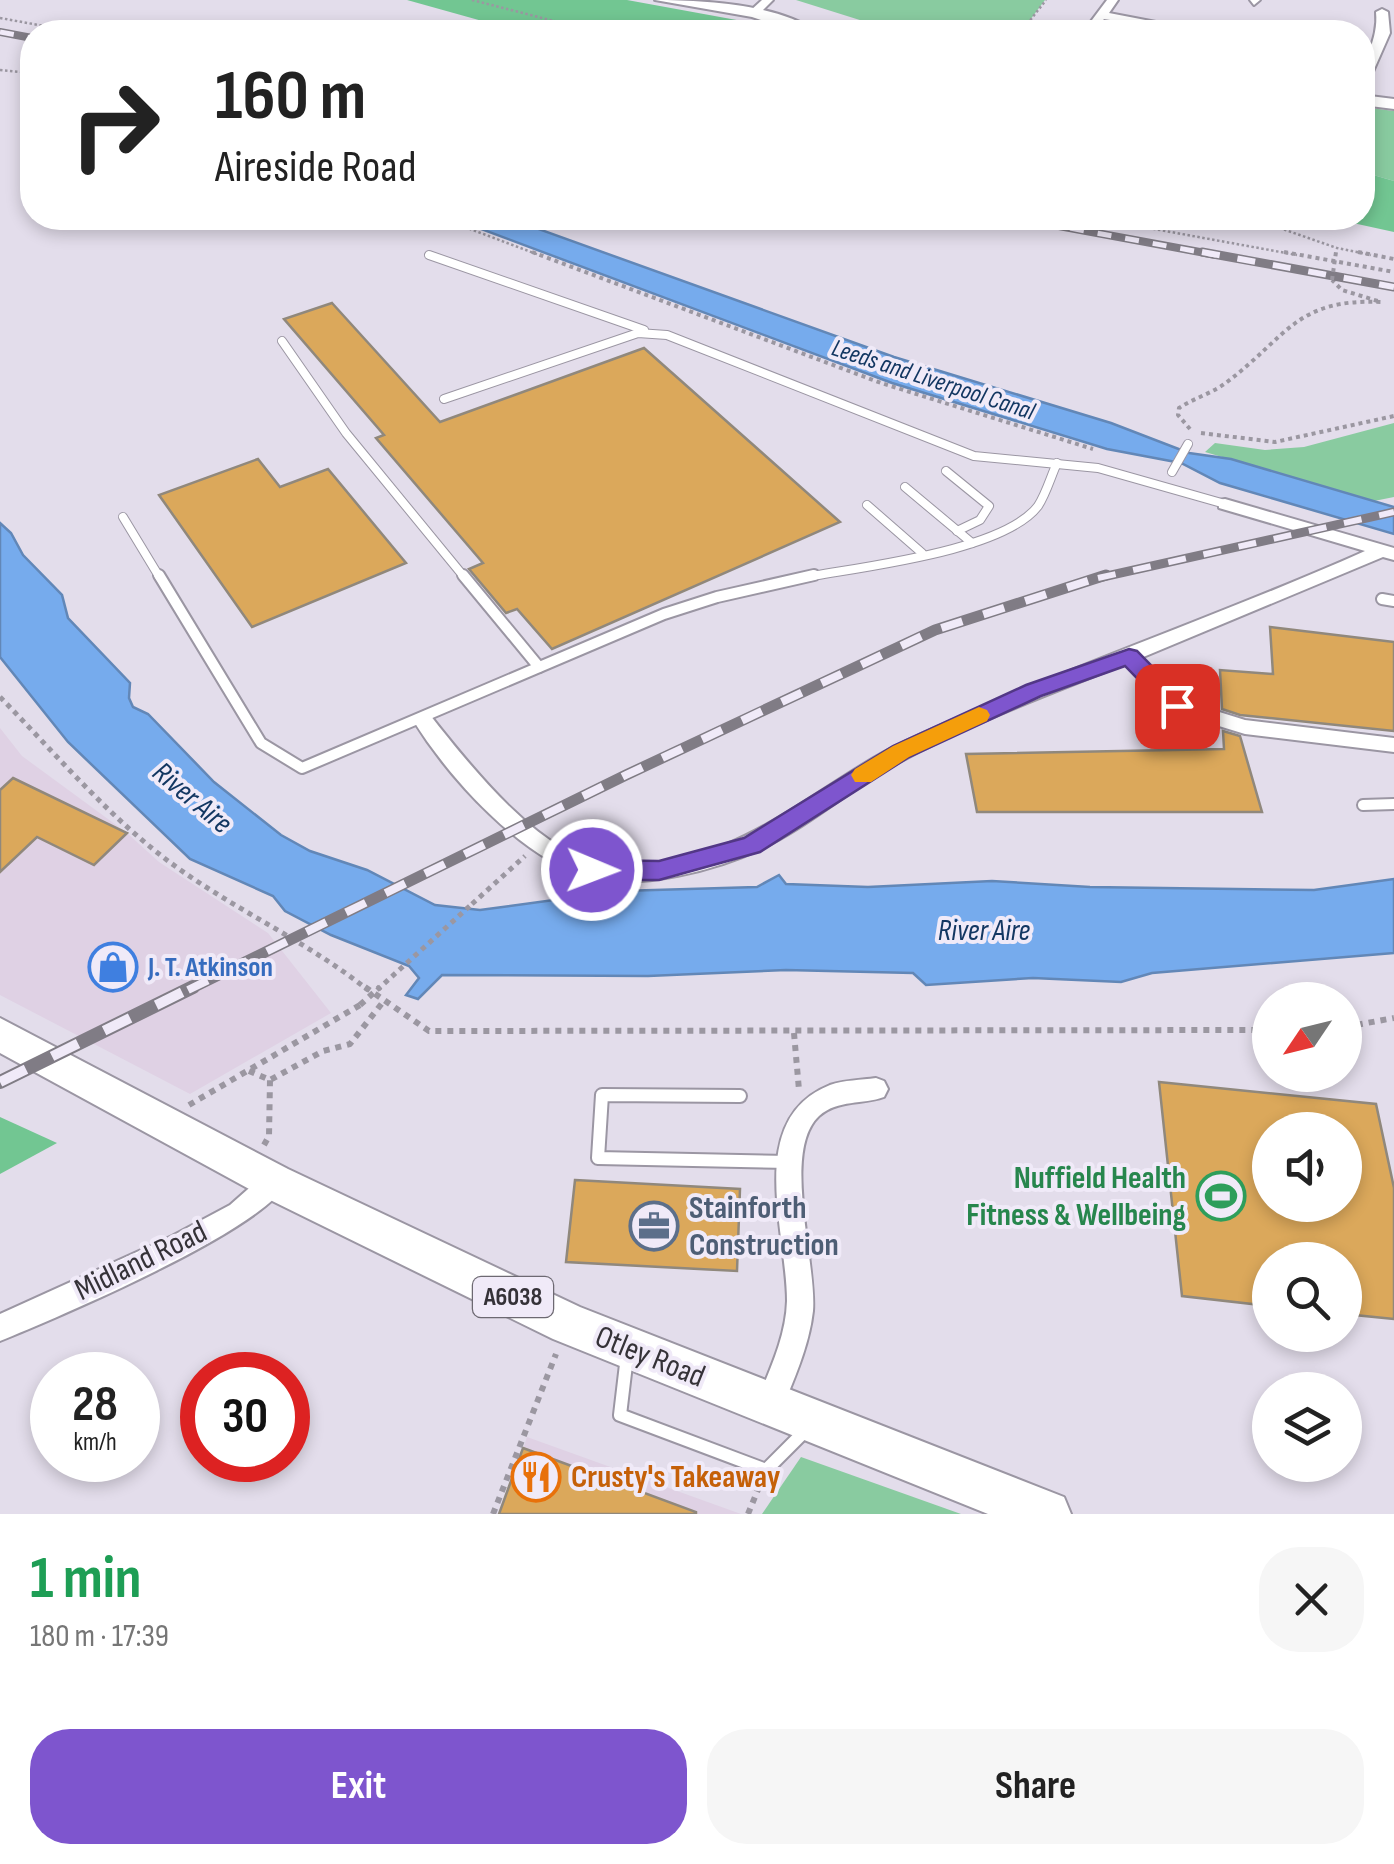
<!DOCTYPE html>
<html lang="en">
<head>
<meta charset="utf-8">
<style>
  body { margin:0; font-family:"Sofia Sans Condensed",sans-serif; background:#f6f6f6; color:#222; height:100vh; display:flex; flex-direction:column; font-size:38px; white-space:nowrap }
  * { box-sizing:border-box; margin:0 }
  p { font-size:32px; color:#767676 }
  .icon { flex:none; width:55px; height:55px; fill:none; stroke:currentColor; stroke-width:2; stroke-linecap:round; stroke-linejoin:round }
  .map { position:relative; height:1514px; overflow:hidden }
  .panel { display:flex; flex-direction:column; background:#fff; flex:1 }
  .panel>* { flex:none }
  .guide { position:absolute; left:20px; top:20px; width:1355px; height:210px; border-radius:40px; box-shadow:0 5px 15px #0003; background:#fff; color:#222; overflow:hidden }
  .needle { width:65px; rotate:235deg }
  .buttons { position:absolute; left:1252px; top:982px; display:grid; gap:20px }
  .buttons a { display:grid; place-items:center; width:110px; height:110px; border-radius:50%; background:#fff; box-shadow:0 5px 15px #0003; font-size:50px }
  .speed { position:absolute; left:30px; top:1352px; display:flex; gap:20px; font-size:50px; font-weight:700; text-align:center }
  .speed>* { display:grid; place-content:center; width:130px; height:130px; border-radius:50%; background:#fff; box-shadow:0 5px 15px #0003; line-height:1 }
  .speed small { font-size:25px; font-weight:400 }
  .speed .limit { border:15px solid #d22; background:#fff; color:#111 }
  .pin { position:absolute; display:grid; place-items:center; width:85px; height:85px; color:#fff; margin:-42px; border-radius:20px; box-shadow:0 5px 15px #0006 }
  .me { position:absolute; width:110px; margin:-55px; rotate:91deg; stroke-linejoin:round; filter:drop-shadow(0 0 8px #0008) }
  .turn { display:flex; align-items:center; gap:35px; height:210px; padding:0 30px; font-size:45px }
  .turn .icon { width:130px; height:130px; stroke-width:2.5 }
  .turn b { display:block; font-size:70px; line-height:85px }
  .round { display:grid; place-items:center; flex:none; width:105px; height:105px; border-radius:40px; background:#f6f6f6 }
  .summary { display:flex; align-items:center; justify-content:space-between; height:170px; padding:0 30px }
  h1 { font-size:60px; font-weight:700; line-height:75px; color:#1e9e55 }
  .cta { display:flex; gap:20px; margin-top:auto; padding:20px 30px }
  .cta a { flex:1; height:115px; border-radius:40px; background:#7e55ce; color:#fff; font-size:40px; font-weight:700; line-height:115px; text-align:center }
  .cta a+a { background:#f6f6f6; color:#222 }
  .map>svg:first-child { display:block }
  .commercial { fill:#dfd1e4 }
  .green { fill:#89cba0 }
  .forest { fill:#72c692 }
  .water { fill:#76abed; stroke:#6287b7; stroke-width:2.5 }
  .building { fill:#dba85b; stroke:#90887c; stroke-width:2.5; fill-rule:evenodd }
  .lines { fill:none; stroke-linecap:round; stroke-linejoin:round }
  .service-far2-casing { stroke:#9b96a3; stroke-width:10 }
  .service-far1-casing { stroke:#9b96a3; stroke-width:14 }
  .service-casing { stroke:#9b96a3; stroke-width:16 }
  .minor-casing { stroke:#9b96a3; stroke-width:4 }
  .tertiary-casing { stroke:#9b96a3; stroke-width:4 }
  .primary-casing { stroke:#9b96a3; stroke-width:4 }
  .path-far3 { stroke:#9b97a1; stroke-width:2.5; stroke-dasharray:2.5 2.5; stroke-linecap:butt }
  .path-far2 { stroke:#9b97a1; stroke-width:4; stroke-dasharray:4 4; stroke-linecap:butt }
  .path-far1 { stroke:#9b97a1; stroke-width:5; stroke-dasharray:5 5; stroke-linecap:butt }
  .path { stroke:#9b97a1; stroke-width:6; stroke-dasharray:6 6; stroke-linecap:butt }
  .service-far2 { stroke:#fff; stroke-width:8 }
  .service-far1 { stroke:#fff; stroke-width:10 }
  .service { stroke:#fff; stroke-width:12 }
  .minor { fill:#fff; fill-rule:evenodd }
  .tertiary { fill:#fff; fill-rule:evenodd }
  .primary { fill:#fff; fill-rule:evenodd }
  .rail-far3-casing { stroke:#807c85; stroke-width:8 }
  .rail-far2-casing { stroke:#807c85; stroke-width:9 }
  .rail-far1-casing { stroke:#807c85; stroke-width:11 }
  .rail-casing { stroke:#807c85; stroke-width:14 }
  .rail-far3 { stroke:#f0eaf8; stroke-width:5; stroke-dasharray:14; stroke-linecap:butt }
  .rail-far2 { stroke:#f0eaf8; stroke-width:6; stroke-dasharray:18; stroke-linecap:butt }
  .rail-far1 { stroke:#f0eaf8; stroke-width:8; stroke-dasharray:22; stroke-linecap:butt }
  .rail { stroke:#f0eaf8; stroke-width:10; stroke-dasharray:29; stroke-linecap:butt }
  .path-bridge-far2 { stroke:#9b97a1; stroke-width:4; stroke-dasharray:4 4; stroke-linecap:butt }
  .path-bridge-far1 { stroke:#9b97a1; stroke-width:5; stroke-dasharray:5 5; stroke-linecap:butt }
  .path-bridge { stroke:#9b97a1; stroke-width:6; stroke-dasharray:6 6; stroke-linecap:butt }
  .route { fill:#7e55ce; stroke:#523786; stroke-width:2.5 }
  .slow { fill:#f59e0b }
  .labels { text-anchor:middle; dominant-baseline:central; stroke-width:8; stroke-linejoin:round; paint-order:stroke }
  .far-water-label { font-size:25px; font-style:italic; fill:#133762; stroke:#f0eaf8 }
  .shield { fill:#f0eaf8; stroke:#6d6972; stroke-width:2.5 }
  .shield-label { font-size:25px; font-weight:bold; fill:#353238 }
  .shop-label { font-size:28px; font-weight:bold; fill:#366cbe; stroke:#f0eaf8; text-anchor:start }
  .water-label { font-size:30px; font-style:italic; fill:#133762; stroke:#f0eaf8 }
  .near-leisure-label { font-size:32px; font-weight:bold; fill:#27864d; stroke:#f0eaf8; text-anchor:end }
  .near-service-label { font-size:32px; font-weight:bold; fill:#4e5e75; stroke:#f0eaf8; text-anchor:start }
  .near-street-label { font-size:32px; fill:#353238; stroke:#f0eaf8 }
  .near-food-label { font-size:32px; font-weight:bold; fill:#c56008; stroke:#f0eaf8; text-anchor:start }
</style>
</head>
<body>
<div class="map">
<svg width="1394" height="1514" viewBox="0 0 1394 1514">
  <rect width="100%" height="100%" fill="#e3ddeb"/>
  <g class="commercial">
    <path d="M 0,728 L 22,756 L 127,833 L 159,862 L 268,933 L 331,1013 L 190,1094 L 0,995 Z"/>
    <path d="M 527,1437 L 741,1514 L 502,1514 Z"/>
  </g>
  <g class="green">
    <path d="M 796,0 L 1045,0 L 1021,32 L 898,32 Z"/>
    <path d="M 1363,107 L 1394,111 L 1394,181 L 1363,172 Z"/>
    <path d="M 1394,423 L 1394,497 L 1374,501 L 1205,452 L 1215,443 L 1265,450 L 1304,447 Z"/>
    <path d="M 801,1457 L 961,1514 L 762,1514 Z"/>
  </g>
  <g class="forest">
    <path d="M 407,0 L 627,0 L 753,23 L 782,32 L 522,32 Z"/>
    <path d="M 1363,172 L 1394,181 L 1394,232 L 1330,218 L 1362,218 Z"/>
    <path d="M 0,1117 L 57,1143 L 0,1174 Z"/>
  </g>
  <g class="water">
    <path d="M 452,218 L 508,218 L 894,357 L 1111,423 L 1189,453 L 1231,459 L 1394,507 L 1394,534 L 1220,483 L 1181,463 L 1107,449 L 892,383 Z"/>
    <path d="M 0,523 L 11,533 L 23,555 L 62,595 L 68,618 L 130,683 L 129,698 L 133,707 L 148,714 L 214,782 L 281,835 L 310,851 L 367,870 L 435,905 L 480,910 L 620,891 L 757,887 L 779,875 L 786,884 L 868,887 L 992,881 L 1090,887 L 1314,890 L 1394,879 L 1394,953 L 1152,973 L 1121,982 L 1033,978 L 926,985 L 913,973 L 786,970 L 648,976 L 442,975 L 418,999 L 406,995 L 419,978 L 409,966 L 331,935 L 285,911 L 273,896 L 190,859 L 68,742 L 0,657 Z"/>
  </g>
  <g class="building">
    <path d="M 332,303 L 440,422 L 644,348 L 840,522 L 552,649 L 517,609 L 506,613 L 469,569 L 483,563 L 376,438 L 384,435 L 284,319 Z"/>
    <path d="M 258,459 L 280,487 L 328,469 L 406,563 L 252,627 L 159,495 Z"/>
    <path d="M 1270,627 L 1394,642 L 1394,731 L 1240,715 L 1222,709 L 1220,670 L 1273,674 Z"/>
    <path d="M 1223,731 L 1240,736 L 1262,812 L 977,812 L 966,754 L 1224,749 Z"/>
    <path d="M 13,778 L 127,833 L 94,865 L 37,837 L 0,872 L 0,790 Z"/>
    <path d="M 1159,1082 L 1376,1104 L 1394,1188 L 1394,1319 L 1345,1314 L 1345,1260 L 1270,1260 L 1270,1306 L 1182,1296 ZM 1270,1130 L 1345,1130 L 1345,1205 L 1270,1205 Z"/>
    <path d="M 575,1180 L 740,1189 L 737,1271 L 566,1262 Z"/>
    <path d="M 523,1448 L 696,1512 L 696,1514 L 499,1514 Z"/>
  </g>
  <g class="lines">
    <g class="service-far2-casing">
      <g id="service-far2">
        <path d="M 429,255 L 644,330"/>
        <path d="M 282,341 L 346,433 L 465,578"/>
        <path d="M 444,399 L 638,333 L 667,335 L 974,456 L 1098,468 L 1225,504"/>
        <path d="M 946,471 L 989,506 L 980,520 L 957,531"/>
        <path d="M 1172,472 L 1188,444"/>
        <path d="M 905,487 L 972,543"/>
        <path d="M 867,505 L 922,553"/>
        <path d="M 123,517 L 160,578"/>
        <path d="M 801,578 C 858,567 1003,552 1038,506 C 1046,494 1051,476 1057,463"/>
      </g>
    </g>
    <g class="service-far1-casing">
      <g id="service-far1">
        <path d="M 159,575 L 261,743 L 302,768 L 664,614 L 717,597 L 814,575"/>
        <path d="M 463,575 L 539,667"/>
        <path d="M 1382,599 L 1394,601"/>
        <path d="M 1363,805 L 1394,804"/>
      </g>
    </g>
    <g class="service-casing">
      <g id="service">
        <path d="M 740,1096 L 602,1095 L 598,1158 L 789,1162"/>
        <path d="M 627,1356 L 620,1415 L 766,1470 L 806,1430"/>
      </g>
    </g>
    <g class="minor-casing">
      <g id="minor">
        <path d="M 762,0 L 773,0 L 758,15 L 750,15 L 750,11 Z"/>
        <path d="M 1107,0 L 1118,0 L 1109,13 L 1208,32 L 1185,32 L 1104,19 L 1093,32 L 1083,32 Z"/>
        <path d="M 1250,0 L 1260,0 L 1254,5 Z"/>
        <path d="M 1382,9 L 1388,12 L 1390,33 L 1368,83 L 1362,86 C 1362,59 1379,40 1376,12 Z"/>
        <path d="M 1225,499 L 1394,548 L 1394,560 L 1383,557 L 1141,658 L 1184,701 L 1245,720 L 1394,738 L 1394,752 L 1245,734 L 1170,711 L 1125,664 C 1048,695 968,724 896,764 C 849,790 809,826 761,849 C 717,870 640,890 592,878 C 523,861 449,778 413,720 L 423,713 L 430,715 C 468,763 541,857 606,864 C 710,874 781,815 862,765 C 892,746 925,732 957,718 C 1092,658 1231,611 1365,551 L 1219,508 L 1219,500 Z"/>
        <path d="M 876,1078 L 884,1081 L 888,1089 L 884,1097 C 863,1105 838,1099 819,1116 C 781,1151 817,1263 813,1311 C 809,1347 793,1381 780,1414 L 770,1418 L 760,1414 L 756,1404 C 769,1371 786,1337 787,1301 C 787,1232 744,1119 830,1085 C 844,1080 861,1080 876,1078 Z"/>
        <path d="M 274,1170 L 283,1174 L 287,1182 C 265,1230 56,1318 0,1341 L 0,1314 L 172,1236 L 230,1205 L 265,1174 Z"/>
      </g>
    </g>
    <g class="tertiary-casing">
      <g id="tertiary">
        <path d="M 655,0 C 702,0 778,4 817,32 L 798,32 L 752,17 Z"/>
        <path d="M 1362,95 L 1394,99 L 1394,109 L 1362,105 Z"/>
      </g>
    </g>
    <g class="primary-casing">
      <path id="primary" d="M 0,1018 L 288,1169 L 580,1307 L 1064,1497 L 1071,1514 L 988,1514 L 553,1339 L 260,1195 L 0,1053 Z"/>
    </g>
    <g class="path-far3">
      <path d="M 472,0 L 597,32"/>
      <path d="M 0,18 L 77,32"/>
      <path d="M 1021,32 L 1046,0"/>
      <path d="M 0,70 L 32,73"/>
      <path d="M 441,218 L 539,255"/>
      <path d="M 1094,218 L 1297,255"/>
      <path d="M 1251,218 L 1337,248 L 1371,255"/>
    </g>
    <g class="path-far2">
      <path d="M 532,252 L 881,383 L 1093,449"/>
      <path d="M 1284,252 L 1394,272"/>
      <path d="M 1358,252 L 1394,259"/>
      <path d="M 1190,429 L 1178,415 L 1179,408 C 1194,398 1213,393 1227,382 C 1287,337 1296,298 1381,302 L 1342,290 L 1332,280"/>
      <path d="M 1201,433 L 1275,442 L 1394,416"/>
    </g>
    <g class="path-far1">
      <path d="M 0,697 C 56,754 110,819 175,866 C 237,911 308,942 368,990"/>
      <path d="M 472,904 L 525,856"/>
    </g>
    <g class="path">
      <path d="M 365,987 L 429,1031 L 1270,1030"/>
      <path d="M 1345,1027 L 1394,1018"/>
      <path d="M 794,1033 L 799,1090"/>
      <path d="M 249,1071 L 270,1080 L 323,1051 L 350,1044 L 383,1002"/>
      <path d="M 189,1105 L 360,1005"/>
      <path d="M 264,1145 L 269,1136 L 270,1080"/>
      <path d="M 493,1514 L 556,1354"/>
      <path d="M 748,1514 L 759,1487"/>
    </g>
    <use href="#service-far2" class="service-far2"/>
    <use href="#service-far1" class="service-far1"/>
    <use href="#service" class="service"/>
    <use href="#minor" class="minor"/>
    <use href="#tertiary" class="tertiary"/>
    <use href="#primary" class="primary"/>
    <g class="rail-far3-casing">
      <g id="rail-far3">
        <path d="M 0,32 L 32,38"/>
        <path d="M 1015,218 L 1216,255"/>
      </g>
    </g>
    <g class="rail-far2-casing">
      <g id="rail-far2">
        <path d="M 1202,252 L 1394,287"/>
        <path d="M 1098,578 L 1394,512"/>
      </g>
    </g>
    <g class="rail-far1-casing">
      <path id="rail-far1" d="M 188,990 L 626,775 L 935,630 L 1106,575"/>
    </g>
    <g class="rail-casing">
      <path id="rail" d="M 0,1082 L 193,987"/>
    </g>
    <use href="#rail-far3" class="rail-far3"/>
    <use href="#rail-far2" class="rail-far2"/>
    <use href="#rail-far1" class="rail-far1"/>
    <use href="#rail" class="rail"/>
    <path class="path-bridge-far2" d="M 1332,280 L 1336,252"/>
    <path class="path-bridge-far1" d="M 377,990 L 472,904"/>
    <path class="path-bridge" d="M 360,1005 L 380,987"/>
  </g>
  <path class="route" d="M 1129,649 L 1137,651 L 1185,700 L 1188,706 L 1185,711 L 1169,711 L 1125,666 L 1041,696 L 909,757 L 760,852 L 659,880 L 592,880 L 584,877 L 580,870 L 584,863 L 592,860 L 659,861 L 744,838 L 893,746 L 1026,685 Z"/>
  <path class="slow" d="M 979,707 L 987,710 L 990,715 L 987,721 L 909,757 L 871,782 L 855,782 L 851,775 L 855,769 L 893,746 Z"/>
  <defs>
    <g id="shop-ring" transform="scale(2.5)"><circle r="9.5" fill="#f0eaf8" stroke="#3f7fe0" stroke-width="1.5"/><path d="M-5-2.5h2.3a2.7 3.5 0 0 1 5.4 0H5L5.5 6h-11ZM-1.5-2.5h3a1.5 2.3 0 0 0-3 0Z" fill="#3f7fe0"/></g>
    <g id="stadium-ring" transform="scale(2.5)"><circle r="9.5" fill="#f0eaf8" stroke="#2e9e5b" stroke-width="1.5"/><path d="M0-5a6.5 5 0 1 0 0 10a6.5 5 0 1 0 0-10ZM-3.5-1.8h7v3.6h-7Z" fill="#2e9e5b"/></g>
    <g id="office-ring" transform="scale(2.5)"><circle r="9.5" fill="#f0eaf8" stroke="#5c6f8a" stroke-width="1.5"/><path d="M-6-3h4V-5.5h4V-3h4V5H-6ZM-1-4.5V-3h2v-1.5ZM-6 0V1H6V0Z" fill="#5c6f8a"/></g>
    <g id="restaurant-ring" transform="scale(2.5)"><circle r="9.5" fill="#f0eaf8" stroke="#e8710a" stroke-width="1.5"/><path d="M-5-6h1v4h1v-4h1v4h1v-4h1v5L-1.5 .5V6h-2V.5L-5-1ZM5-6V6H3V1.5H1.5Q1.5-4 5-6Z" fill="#e8710a"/></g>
  </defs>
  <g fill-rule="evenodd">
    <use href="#shop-ring" x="113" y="967"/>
    <use href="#stadium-ring" x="1221" y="1196"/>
    <use href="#office-ring" x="654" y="1226"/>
    <use href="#restaurant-ring" x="536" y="1477"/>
  </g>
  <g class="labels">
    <g class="far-water-label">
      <text transform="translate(933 380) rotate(18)">Leeds and Liverpool Canal</text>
    </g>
    <rect class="shield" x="473" y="1277" width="80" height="40" rx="8"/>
    <g class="shield-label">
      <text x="513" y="1297">A6038</text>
    </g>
    <g class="shop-label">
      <text x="148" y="967">J. T. Atkinson</text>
    </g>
    <g class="water-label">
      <text transform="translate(192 798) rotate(40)">River Aire</text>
      <text x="984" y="931">River Aire</text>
    </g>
    <g class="near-leisure-label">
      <text x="1186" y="1178">Nuffield Health<tspan x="1186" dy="37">Fitness &amp; Wellbeing</tspan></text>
    </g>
    <g class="near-service-label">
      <text x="689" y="1208">Stainforth<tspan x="689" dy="37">Construction</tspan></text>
    </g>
    <g class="near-street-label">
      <text transform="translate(141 1261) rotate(-26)">Midland Road</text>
      <text transform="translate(650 1357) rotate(22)">Otley Road</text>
    </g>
    <g class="near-food-label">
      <text x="571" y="1477">Crusty's Takeaway</text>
    </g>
  </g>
</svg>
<div class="buttons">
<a><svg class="needle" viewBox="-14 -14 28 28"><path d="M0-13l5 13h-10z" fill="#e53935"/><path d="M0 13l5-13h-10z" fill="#767676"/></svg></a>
<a><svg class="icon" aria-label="sound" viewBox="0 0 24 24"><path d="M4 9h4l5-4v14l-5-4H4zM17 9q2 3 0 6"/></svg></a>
<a><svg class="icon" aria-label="search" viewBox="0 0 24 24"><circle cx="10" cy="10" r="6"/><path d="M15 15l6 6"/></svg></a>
<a><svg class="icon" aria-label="layers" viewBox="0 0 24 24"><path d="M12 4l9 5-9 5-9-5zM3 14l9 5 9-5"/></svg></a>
</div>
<div class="speed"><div>28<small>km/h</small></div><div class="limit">30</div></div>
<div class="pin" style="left:1177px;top:706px;background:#d93025"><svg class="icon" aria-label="arrive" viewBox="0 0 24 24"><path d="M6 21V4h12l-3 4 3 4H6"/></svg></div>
<svg class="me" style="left:592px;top:870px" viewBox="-20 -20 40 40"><circle r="17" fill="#7e55ce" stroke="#fff" stroke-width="3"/><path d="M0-11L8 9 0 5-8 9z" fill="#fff"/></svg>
<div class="guide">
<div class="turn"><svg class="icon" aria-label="right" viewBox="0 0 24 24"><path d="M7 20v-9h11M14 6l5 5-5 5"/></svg><div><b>160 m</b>Aireside Road</div></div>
</div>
</div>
<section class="panel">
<div class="summary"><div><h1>1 min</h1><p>180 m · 17:39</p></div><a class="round"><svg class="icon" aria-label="close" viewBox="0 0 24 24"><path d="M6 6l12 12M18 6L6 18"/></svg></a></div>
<div class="cta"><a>Exit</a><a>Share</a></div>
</section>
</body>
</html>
